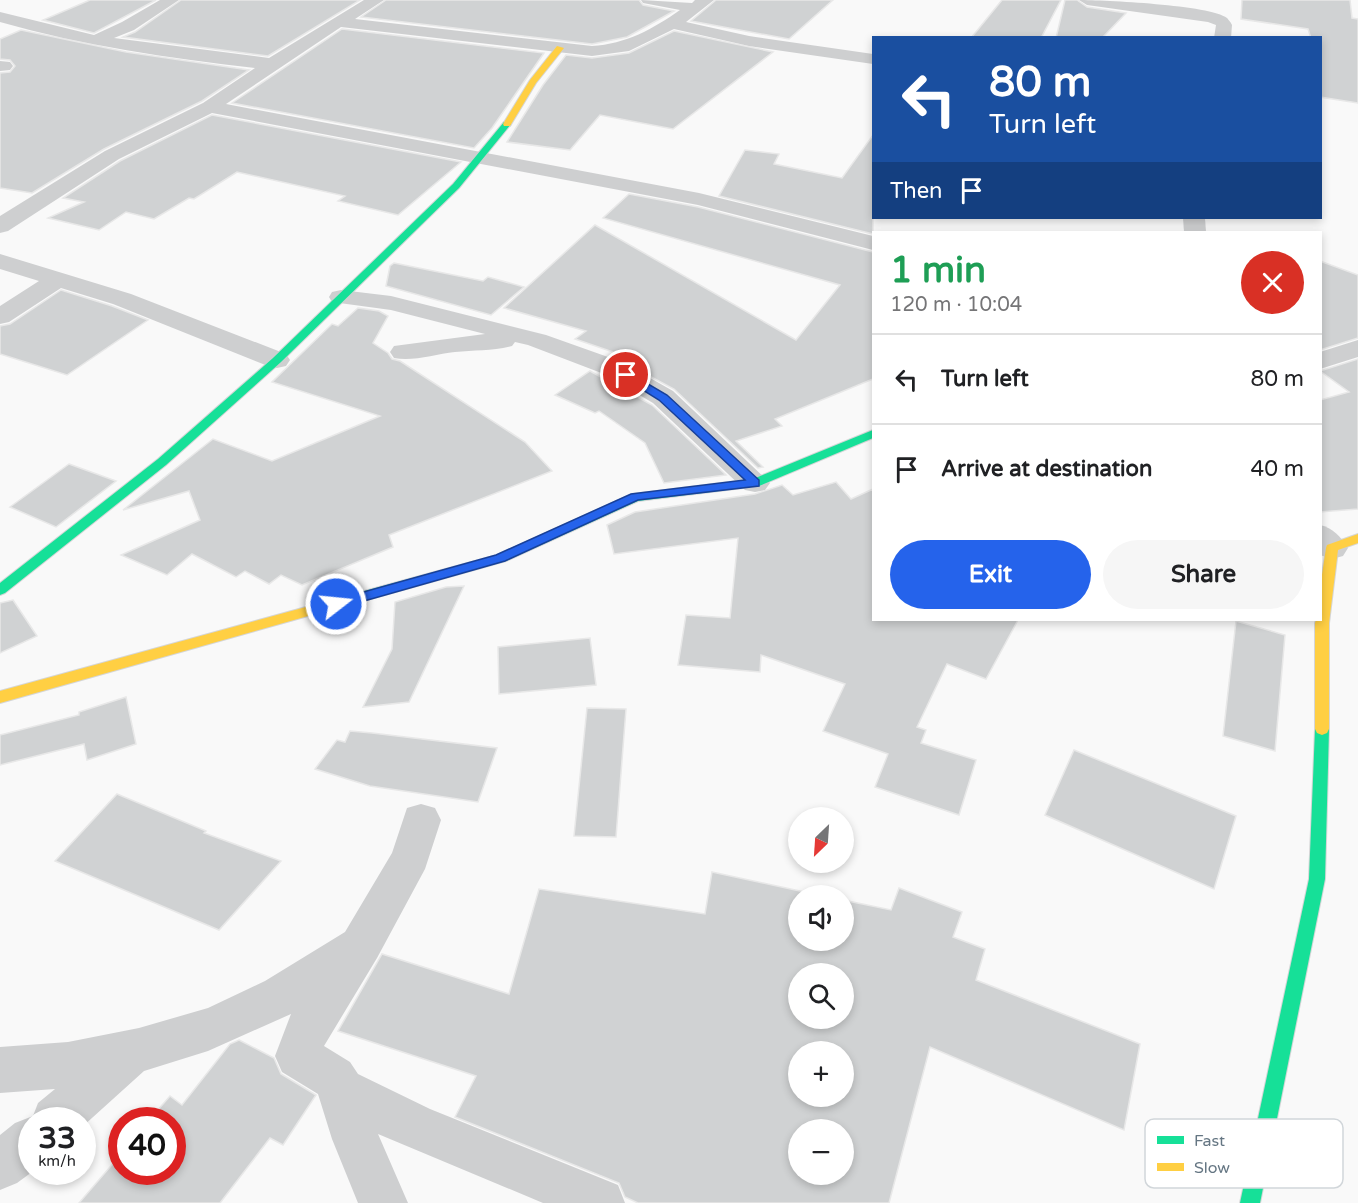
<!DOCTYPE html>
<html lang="en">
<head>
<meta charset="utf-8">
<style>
  body { margin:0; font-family:"Varela Round",sans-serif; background:#f6f6f6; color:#202124; height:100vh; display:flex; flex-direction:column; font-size:22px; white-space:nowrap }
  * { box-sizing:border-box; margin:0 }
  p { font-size:20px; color:#757577 }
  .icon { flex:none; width:33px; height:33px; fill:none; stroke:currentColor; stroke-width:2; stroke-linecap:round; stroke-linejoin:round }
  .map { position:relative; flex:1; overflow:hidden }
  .panel { position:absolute; left:872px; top:231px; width:450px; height:390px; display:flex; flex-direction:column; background:#fff; border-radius:0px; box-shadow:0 3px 9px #0003 }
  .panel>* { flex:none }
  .hud { position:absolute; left:872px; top:36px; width:450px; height:183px; border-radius:0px; box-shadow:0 3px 9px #0003; background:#1a4fa0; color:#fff; overflow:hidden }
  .needle { width:39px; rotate:205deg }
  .fabs { position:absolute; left:788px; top:807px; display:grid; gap:12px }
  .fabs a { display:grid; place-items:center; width:66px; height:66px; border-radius:50%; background:#fff; box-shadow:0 3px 9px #0003; font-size:30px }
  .speed { position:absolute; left:18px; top:1107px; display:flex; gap:12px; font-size:30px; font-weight:700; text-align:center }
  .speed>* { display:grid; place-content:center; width:78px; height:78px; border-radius:50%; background:#fff; box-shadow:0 3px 9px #0003; line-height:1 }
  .speed small { font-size:15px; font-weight:400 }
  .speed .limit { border:9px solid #d22; background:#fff; color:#111 }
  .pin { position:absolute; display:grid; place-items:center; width:51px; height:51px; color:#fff; margin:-26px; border:3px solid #fff; border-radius:50%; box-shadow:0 2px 6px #0007 }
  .me { position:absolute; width:66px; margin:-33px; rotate:74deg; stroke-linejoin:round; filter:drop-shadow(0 0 4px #0008) }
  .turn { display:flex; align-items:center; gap:21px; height:126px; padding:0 18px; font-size:27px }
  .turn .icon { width:78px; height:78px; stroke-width:2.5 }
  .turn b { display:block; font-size:42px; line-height:51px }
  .then { display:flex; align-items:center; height:57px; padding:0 18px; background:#0003; gap:12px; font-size:22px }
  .round { display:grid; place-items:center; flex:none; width:63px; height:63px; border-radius:32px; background:#f6f6f6 }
  .overview { display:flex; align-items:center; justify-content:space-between; height:102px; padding:0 18px }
  h1 { font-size:36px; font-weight:800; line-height:45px; color:#1e9e55 }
  .cta { display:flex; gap:12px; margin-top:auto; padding:12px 18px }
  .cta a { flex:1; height:69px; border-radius:36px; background:#2563eb; color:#fff; font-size:24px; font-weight:800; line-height:69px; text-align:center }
  .cta a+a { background:#f6f6f6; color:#202124 }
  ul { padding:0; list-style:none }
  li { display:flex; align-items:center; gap:18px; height:90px; padding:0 18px; border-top:2px solid #e0e0e0 }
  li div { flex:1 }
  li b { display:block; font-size:22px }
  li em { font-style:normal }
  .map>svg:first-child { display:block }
  .building { fill:#d0d2d3; stroke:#e8e8e8; stroke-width:1.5; fill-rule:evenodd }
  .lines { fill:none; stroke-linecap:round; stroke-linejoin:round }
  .fast-casing { stroke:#d5d6d7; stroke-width:2 }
  .slow-casing { stroke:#d5d6d7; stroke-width:2 }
  .street { fill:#cecfd0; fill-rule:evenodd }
  .fast { fill:#16e098; fill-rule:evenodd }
  .slow { fill:#ffcf43; fill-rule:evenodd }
  .route { fill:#2563eb; stroke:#184099; stroke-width:1.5 }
  .key { fill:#fff; stroke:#d1d6da; stroke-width:1.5 }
  .key-label { font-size:16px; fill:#657683 }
</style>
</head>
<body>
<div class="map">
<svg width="1358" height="1203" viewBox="0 0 1358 1203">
  <rect width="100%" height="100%" fill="#f9f9f9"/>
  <g class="building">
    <path d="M 90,0 L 156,0 L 94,33 L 43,20 Z"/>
    <path d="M 181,0 L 360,0 L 268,56 L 123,37 L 135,32 Z"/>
    <path d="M 386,0 L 639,0 L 643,5 L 674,11 L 627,37 L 592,44 L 361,17 Z"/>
    <path d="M 716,0 L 833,0 L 789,39 L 691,21 Z"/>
    <path d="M 1002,0 L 1061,0 L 1041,38 L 971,38 Z"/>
    <path d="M 1065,0 L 1077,0 L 1087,7 L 1126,13 L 1102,38 L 1056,38 Z"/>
    <path d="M 1242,0 L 1350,0 L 1352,18 L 1358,19 L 1358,103 L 1320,97 L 1320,38 L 1311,38 L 1308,29 L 1241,19 Z"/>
    <path d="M 342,29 L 544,53 L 492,128 L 474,148 L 232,103 Z"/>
    <path d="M 21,30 L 126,52 L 249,70 L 202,101 L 104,149 L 32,193 L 0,188 L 0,73 L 10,72 L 15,66 L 10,60 L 0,59 L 0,39 Z"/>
    <path d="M 674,31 L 773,52 L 673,129 L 600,115 L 570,150 L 507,142 L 543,85 L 566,55 L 592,58 L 629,53 Z"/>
    <path d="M 212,115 L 461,162 L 398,215 L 338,201 L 345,196 L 237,172 L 194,199 L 189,198 L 154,219 L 126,212 L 99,230 L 48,218 L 84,202 L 63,198 L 120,161 Z"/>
    <path d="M 873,135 L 873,234 L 719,196 L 745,150 L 779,154 L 774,164 L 842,178 Z"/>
    <path d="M 629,194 L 698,207 L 873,252 L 873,379 L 775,419 L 782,426 L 736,441 L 763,467 L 758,468 L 674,389 L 612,356 L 616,353 L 575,339 L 586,331 L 504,308 L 595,225 L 796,340 L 840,285 L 603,218 Z"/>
    <path d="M 1320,261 L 1358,275 L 1358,338 L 1320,350 Z"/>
    <path d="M 394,263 L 483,281 L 488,277 L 524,287 L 491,315 L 386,286 L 390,266 Z"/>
    <path d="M 61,290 L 112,306 L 148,320 L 67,375 L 0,354 L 0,326 L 10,324 Z"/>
    <path d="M 358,308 L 379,311 L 388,316 L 373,343 L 388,353 L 392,359 L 400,361 L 525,442 L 552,471 L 389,535 L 393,547 L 302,585 L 281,575 L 269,584 L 245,571 L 236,577 L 192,554 L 167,575 L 121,555 L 200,520 L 189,491 L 123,510 L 213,439 L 272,461 L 380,416 L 272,382 L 332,324 L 338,326 Z"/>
    <path d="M 1358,359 L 1358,509 L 1320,512 L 1320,400 L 1349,392 L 1320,371 Z"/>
    <path d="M 590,371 L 652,405 L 726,475 L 664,483 L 645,443 L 599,411 L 595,413 L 555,395 Z"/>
    <path d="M 69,464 L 116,481 L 56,527 L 10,507 Z"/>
    <path d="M 836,482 L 851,499 L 873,489 L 873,620 L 1018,620 L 986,679 L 947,664 L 917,727 L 926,730 L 921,743 L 976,760 L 959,815 L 875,787 L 888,754 L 823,731 L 845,684 L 761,655 L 760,672 L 678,665 L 686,615 L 730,618 L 738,538 L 614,554 L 607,525 L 635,512 L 755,494 L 782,485 L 793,495 Z"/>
    <path d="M 464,586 L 409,702 L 363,707 L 392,649 L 395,602 L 446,587 Z"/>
    <path d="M 13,600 L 37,636 L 0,653 L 0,603 Z"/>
    <path d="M 1236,621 L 1285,635 L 1275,751 L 1223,736 Z"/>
    <path d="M 590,638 L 596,685 L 499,694 L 498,647 Z"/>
    <path d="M 126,697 L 136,744 L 87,760 L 84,744 L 0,765 L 0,735 L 79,715 L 79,712 Z"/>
    <path d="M 587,708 L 626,709 L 616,837 L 574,836 Z"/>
    <path d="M 350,731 L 372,733 L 497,748 L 478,802 L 370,786 L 315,769 L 337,740 L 345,742 Z"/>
    <path d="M 1074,750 L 1236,816 L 1214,889 L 1045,815 Z"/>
    <path d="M 117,794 L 206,831 L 204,833 L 281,861 L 219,930 L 55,861 Z"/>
    <path d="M 712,872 L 823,896 L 798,896 L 798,940 L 843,940 L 843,900 L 891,910 L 899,888 L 962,912 L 953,937 L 985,949 L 976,980 L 1140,1044 L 1124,1130 L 930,1047 L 889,1203 L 638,1203 L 625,1197 L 619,1183 L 455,1117 L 476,1076 L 338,1031 L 382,954 L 509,994 L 539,889 L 705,914 ZM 798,974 L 843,974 L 843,1018 L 798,1018 ZM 798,1052 L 843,1052 L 843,1096 L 798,1096 ZM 798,1130 L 843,1130 L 843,1174 L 798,1174 Z"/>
    <path d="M 239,1040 L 274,1058 L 281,1074 L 316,1095 L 283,1145 L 270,1138 L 220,1203 L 79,1203 L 122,1153 L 122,1172 L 172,1172 L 172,1120 L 149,1120 L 170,1096 L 182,1105 L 230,1044 Z"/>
  </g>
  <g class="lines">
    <g class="fast-casing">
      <g id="fast">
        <path d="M 504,122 L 511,124 L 459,188 L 281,362 L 166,465 L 5,593 L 0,595 L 0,583 L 158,459 L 273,358 L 453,184 Z"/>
        <path d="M 873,430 L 873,438 L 759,486 L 638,501 L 506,561 L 335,609 L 328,604 L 335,599 L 497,555 L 632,494 L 753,479 Z"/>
        <path d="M 1322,723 L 1327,725 L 1329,729 L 1325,879 L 1260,1203 L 1240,1203 L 1309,879 L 1315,729 L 1317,725 Z"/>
      </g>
    </g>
    <g class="slow-casing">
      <g id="slow">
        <path d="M 557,46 L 564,48 L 536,83 L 510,126 L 504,126 L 503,124 L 530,80 Z"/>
        <path d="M 1358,534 L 1358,543 L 1338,550 L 1329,623 L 1329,729 L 1327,733 L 1322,735 L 1317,733 L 1315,729 L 1315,623 L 1316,620 L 1320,620 L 1320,588 L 1326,548 L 1327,545 Z"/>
        <path d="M 335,599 L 340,601 L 342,604 L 340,607 L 0,703 L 0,691 Z"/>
      </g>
    </g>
    <g class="street">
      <path d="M 160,0 L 179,0 L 134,30 L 114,38 L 269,58 L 364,0 L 384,0 L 355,19 L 592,46 C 626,44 653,29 680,10 L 643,3 L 641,0 L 692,3 L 695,0 L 714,0 L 686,22 L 749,36 L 873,54 L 873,64 L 749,46 L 674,29 L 629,51 L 592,56 L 341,27 L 226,104 L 699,193 L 873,236 L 873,250 L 698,205 L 212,113 L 119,159 L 8,231 L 0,233 L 0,216 L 105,151 L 203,103 L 255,68 C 169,58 84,46 0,22 L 0,12 L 94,35 L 122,22 Z"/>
      <path d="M 1079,0 C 1103,0 1211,5 1227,18 C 1228,19 1232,24 1232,25 L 1231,38 L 1214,38 L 1216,25 L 1208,22 L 1087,5 Z"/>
      <path d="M 0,61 L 10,62 L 13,66 L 10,70 L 0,71 Z"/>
      <path d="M 1183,218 L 1205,218 L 1206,232 L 1184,232 Z"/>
      <path d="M 0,254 L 131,294 L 286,354 L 290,360 L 286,366 L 277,368 L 268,366 L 113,304 L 61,288 L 9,322 L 0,324 L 0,306 L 39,281 L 0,269 Z"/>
      <path d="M 341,290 L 391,296 L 546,335 L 622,362 L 673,391 L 770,483 L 765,490 L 755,492 L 745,490 L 653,403 L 604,374 L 528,345 L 515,342 L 512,346 C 493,351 474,350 455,352 C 435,354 413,362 394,358 L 390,352 L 394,346 L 485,334 L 391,310 L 332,302 L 329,297 L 332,292 Z"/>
      <path d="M 1358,340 L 1358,357 L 1320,369 L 1320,352 Z"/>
      <path d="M 1320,525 C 1333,528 1340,536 1348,548 L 1343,556 L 1332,559 L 1320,555 Z"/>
      <path d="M 421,804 L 435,808 L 441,820 L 425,869 L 377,958 L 324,1046 L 350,1062 L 358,1074 L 430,1109 L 618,1185 L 625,1203 L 543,1203 L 378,1134 L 408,1203 L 358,1203 L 332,1139 L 318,1094 L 282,1072 L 275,1056 L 291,1014 L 208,1051 L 144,1071 L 82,1127 L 82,1120 L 32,1120 L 32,1172 L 17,1183 L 0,1190 L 0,1135 L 15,1123 L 33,1116 L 38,1103 L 55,1089 L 0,1093 L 0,1047 L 68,1042 L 139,1028 L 208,1008 L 265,981 L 345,932 L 392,853 L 407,808 Z"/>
    </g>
    <use href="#fast" class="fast"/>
    <use href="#slow" class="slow"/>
  </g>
  <path class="route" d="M 626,371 L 667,395 L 759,480 L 759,486 L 638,500 L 505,561 L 336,609 L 331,608 L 331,601 L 496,555 L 631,494 L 745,480 L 659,400 L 622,377 L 621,375 Z"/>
  <rect x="1145" y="1119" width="198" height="69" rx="9" class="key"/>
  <rect x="1157" y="1136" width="27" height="8" fill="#16e098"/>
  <rect x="1157" y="1163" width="27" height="8" fill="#ffcf43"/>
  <g class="key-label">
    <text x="1194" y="1146">Fast</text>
    <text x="1194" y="1173">Slow</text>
  </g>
</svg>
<div class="fabs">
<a><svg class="needle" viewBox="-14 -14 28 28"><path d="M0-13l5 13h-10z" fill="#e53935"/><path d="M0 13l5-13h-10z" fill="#757577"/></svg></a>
<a><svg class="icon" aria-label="sound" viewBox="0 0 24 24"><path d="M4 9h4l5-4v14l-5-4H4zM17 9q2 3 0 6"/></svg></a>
<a><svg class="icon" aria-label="search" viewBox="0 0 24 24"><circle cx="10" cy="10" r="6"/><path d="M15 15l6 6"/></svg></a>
<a>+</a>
<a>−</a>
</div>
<div class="speed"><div>33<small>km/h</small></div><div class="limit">40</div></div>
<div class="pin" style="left:626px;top:375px;background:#d93025"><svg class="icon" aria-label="arrive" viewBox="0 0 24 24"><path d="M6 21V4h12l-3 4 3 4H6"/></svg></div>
<svg class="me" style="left:336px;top:604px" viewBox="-20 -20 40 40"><circle r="17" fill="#2563eb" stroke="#fff" stroke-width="3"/><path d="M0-11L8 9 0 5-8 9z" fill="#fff"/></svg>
<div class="hud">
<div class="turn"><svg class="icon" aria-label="left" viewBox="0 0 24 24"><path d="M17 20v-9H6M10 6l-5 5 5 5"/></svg><div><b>80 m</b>Turn left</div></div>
<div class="then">Then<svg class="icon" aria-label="arrive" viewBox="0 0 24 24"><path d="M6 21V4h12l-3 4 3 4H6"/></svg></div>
</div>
<section class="panel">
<div class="overview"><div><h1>1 min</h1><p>120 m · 10:04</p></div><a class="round" style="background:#d93025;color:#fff"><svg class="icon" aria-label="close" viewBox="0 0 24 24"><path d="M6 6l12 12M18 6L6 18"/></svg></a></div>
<ul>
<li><svg class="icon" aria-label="left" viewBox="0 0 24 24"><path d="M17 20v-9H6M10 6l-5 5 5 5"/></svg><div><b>Turn left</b></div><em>80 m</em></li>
<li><svg class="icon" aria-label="arrive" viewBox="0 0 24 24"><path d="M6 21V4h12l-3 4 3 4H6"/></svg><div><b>Arrive at destination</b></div><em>40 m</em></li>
</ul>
<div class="cta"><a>Exit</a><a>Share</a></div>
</section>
</div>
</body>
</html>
